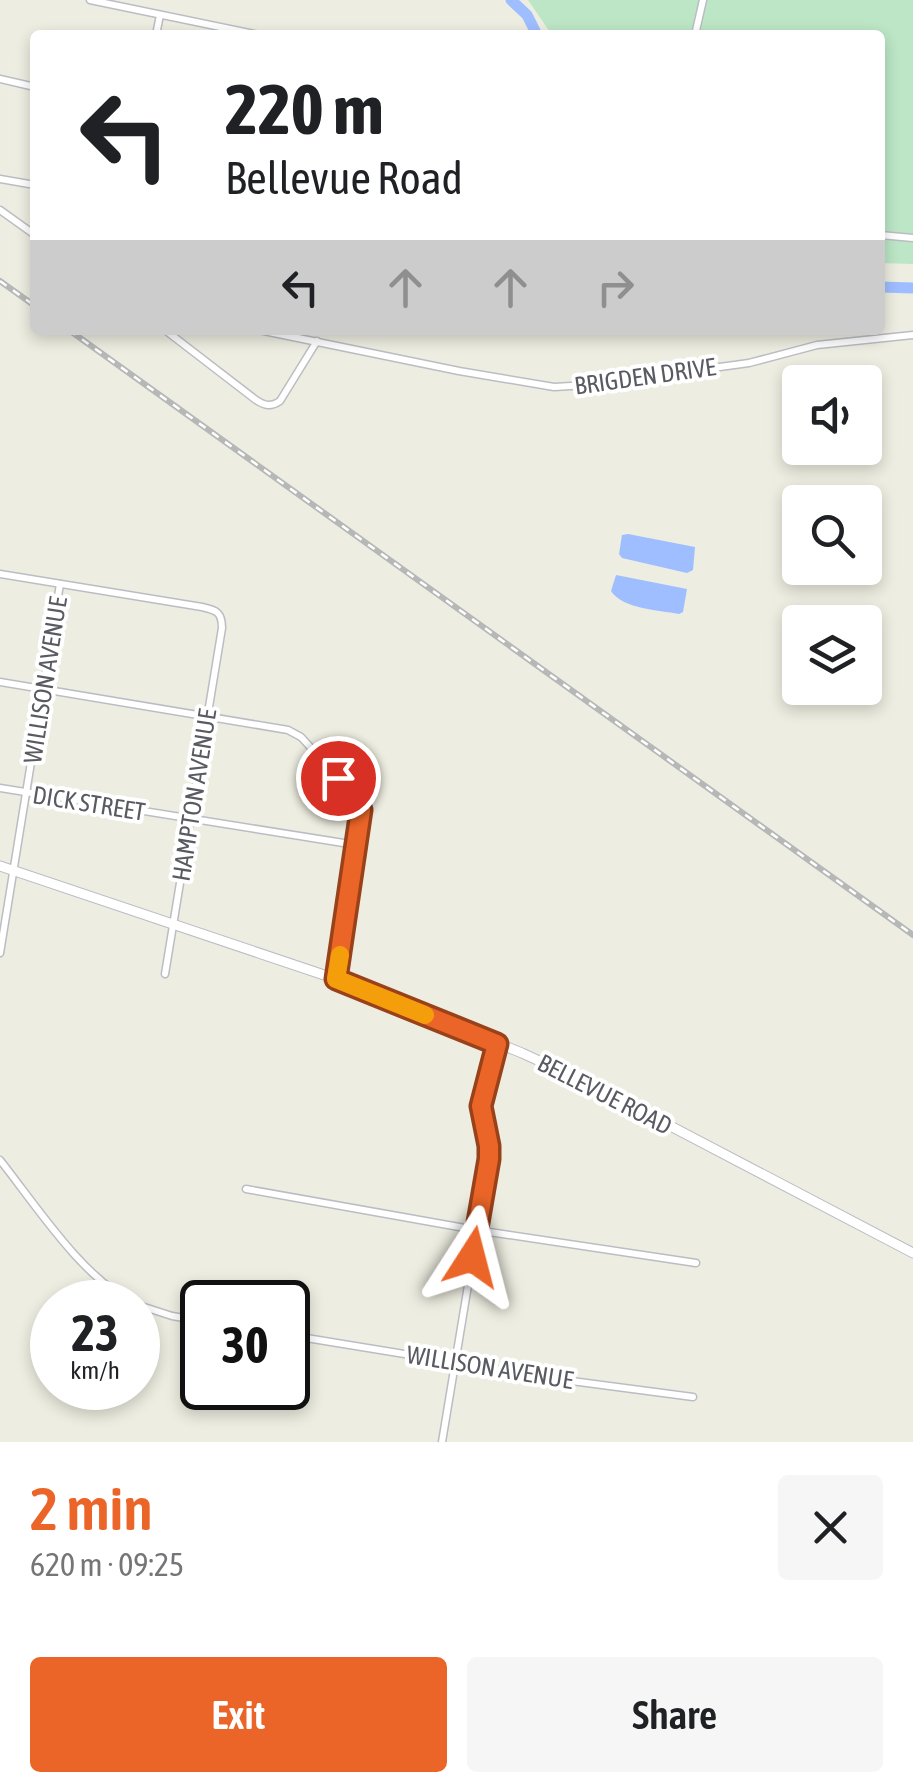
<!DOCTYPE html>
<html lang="en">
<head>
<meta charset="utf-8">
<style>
  body { margin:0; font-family:"Asap Condensed",sans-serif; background:#f6f6f6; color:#202124; height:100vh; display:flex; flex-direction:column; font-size:38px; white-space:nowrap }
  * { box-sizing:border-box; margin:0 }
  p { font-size:32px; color:#757577 }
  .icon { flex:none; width:55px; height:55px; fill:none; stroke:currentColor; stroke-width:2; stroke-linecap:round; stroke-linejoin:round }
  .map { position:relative; height:1442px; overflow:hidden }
  .details { display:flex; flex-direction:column; background:#fff; flex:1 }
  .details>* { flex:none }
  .hud { position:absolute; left:30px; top:30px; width:855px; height:305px; border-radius:10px; box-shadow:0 5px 15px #0003; background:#fff; color:#202124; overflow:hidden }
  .fabs { position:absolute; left:782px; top:365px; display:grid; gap:20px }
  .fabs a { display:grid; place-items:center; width:100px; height:100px; border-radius:10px; background:#fff; box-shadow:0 5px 15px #0003; font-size:50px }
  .speed { position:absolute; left:30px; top:1280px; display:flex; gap:20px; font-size:50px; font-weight:700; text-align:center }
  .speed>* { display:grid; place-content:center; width:130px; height:130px; border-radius:50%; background:#fff; box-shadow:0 5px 15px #0003; line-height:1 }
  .speed small { font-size:25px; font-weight:400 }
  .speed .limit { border:5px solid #111; border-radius:15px; background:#fff; color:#111 }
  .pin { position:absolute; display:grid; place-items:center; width:85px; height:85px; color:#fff; margin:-42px; border:5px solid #fff; border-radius:50%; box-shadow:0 2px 10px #0007 }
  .me { position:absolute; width:110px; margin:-55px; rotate:9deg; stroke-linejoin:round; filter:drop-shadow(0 0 8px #0008) }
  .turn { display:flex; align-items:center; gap:35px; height:210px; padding:0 30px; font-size:45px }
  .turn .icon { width:130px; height:130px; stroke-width:2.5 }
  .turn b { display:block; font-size:70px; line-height:85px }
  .lanes { display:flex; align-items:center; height:95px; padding:0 30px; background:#0003; justify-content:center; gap:50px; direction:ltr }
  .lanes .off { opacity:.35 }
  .round { display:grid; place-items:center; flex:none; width:105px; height:105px; border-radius:10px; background:#f6f6f6 }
  .headline { display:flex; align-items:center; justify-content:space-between; height:170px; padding:0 30px }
  h1 { font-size:60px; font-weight:600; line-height:75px; color:#ec6528 }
  .cta { display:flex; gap:20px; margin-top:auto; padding:20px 30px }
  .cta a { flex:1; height:115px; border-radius:10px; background:#ec6528; color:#fff; font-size:40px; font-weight:600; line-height:115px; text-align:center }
  .cta a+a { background:#f6f6f6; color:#202124 }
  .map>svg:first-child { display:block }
  .green { fill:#bce6c6 }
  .water { fill:#9fbeff }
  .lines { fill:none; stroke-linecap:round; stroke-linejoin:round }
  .river { stroke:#9fbeff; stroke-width:11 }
  .street-casing { stroke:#bcbdc3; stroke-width:9 }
  .secondary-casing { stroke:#bcbdc5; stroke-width:11 }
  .street { stroke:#fff; stroke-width:6 }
  .secondary { stroke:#fff; stroke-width:9 }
  .rail-casing { stroke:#b6b7b7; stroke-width:6 }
  .rail { stroke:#fff; stroke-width:2.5; stroke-dasharray:8; stroke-linecap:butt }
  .route-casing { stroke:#99421a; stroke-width:25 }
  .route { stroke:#ec6528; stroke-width:18 }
  .slow { stroke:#f59e0b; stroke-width:18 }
  .labels { text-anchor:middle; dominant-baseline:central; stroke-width:8; stroke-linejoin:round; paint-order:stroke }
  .street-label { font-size:25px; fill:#5a5b62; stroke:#fff }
</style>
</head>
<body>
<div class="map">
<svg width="913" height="1442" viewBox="0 0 913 1442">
  <rect width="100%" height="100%" fill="#edede1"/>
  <path class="green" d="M 528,0 L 913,0 L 913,264 L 880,263 L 880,35 L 552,35 Z"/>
  <g class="water">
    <path d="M 628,534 L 695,547 L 693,570 L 687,573 L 622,558 L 619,554 L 622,535 Z"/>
    <path d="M 616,575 L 687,589 L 683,612 L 679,614 C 658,610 623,609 611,591 Z"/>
  </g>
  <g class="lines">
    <g class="river">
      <path d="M 511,0 L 527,15 L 537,35"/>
      <path d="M 880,287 L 913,288"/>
    </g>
    <g class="street-casing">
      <g id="street">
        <path d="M 90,0 L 259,35"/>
        <path d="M 156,35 L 160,15"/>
        <path d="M 695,35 L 703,0"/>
        <path d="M 0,79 L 35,87"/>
        <path d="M 0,179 L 35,185"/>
        <path d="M 0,210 L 35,235"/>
        <path d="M 880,235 L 913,238"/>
        <path d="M 165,330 L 256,400 C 265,406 271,407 280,401 L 317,341"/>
        <path d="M 259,330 L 459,371 L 554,387 L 588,385 L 749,363 L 817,345 L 913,335"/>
        <path d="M 0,574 L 202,607 C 216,610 222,612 222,628 L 165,974"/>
        <path d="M 0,682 L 288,730 L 301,737 L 357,798 L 361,809 L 336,979"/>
        <path d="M 0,788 L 356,845"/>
        <path d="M 0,953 L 60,584"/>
        <path d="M 0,1160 C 35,1204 83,1279 133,1302"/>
        <path d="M 246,1189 L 476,1230 L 696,1263"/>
        <path d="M 138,1305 L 172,1316 L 202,1321"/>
        <path d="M 288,1335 L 564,1380 L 693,1397"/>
        <path d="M 442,1442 L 489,1159 L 489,1146 L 481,1106 L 497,1044"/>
      </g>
    </g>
    <g class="secondary-casing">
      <path id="secondary" d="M 0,866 L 336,979 L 522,1053 L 594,1086 L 913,1253"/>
    </g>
    <use href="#street" class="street"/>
    <use href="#secondary" class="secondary"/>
    <g class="rail-casing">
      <g id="rail">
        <path d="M 0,281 L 35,306"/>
        <path d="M 69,330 L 913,935"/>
      </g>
    </g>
    <use href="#rail" class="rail"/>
  </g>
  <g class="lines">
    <g class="route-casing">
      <path id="route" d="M 338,778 L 356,798 L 361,810 L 336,979 L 497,1044 L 481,1106 L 489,1146 L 489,1159 L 472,1257"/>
    </g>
    <use href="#route" class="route"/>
    <path class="slow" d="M 340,955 L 336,979 L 425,1015"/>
  </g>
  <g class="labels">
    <g class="street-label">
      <text transform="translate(645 376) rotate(-8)">BRIGDEN DRIVE</text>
      <text transform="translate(45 680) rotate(-81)">WILLISON AVENUE</text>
      <text transform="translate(194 795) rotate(-81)">HAMPTON AVENUE</text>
      <text transform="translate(89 803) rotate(9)">DICK STREET</text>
      <text transform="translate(605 1094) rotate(27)">BELLEVUE ROAD</text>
      <text transform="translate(490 1367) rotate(9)">WILLISON AVENUE</text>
    </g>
  </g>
</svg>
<div class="fabs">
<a><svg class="icon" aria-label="sound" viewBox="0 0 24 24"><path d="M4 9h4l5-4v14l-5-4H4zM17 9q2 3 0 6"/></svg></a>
<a><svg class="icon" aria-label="search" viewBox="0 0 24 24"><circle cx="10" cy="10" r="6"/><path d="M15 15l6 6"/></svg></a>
<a><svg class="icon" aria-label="layers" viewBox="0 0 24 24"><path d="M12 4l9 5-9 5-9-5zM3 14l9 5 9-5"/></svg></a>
</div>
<div class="speed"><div>23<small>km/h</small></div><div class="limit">30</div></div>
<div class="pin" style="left:338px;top:778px;background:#d93025"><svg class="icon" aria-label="arrive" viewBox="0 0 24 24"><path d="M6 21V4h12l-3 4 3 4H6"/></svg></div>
<svg class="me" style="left:472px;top:1257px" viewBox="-20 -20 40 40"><path d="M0-17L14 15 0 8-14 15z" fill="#ec6528" stroke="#fff" stroke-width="4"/></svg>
<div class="hud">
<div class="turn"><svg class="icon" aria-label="left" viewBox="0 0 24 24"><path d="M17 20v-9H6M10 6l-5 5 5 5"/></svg><div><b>220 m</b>Bellevue Road</div></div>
<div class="lanes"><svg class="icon" aria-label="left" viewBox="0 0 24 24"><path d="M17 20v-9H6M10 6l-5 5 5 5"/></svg><svg class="icon off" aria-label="ahead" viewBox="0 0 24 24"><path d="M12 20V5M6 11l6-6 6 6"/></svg><svg class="icon off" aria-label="ahead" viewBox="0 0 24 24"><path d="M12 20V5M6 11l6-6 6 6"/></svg><svg class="icon off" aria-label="right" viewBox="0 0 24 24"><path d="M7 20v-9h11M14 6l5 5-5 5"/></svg></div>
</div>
</div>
<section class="details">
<div class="headline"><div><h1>2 min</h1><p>620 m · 09:25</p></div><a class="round"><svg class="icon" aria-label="close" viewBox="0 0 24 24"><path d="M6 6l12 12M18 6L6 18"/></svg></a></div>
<div class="cta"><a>Exit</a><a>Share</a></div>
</section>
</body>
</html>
